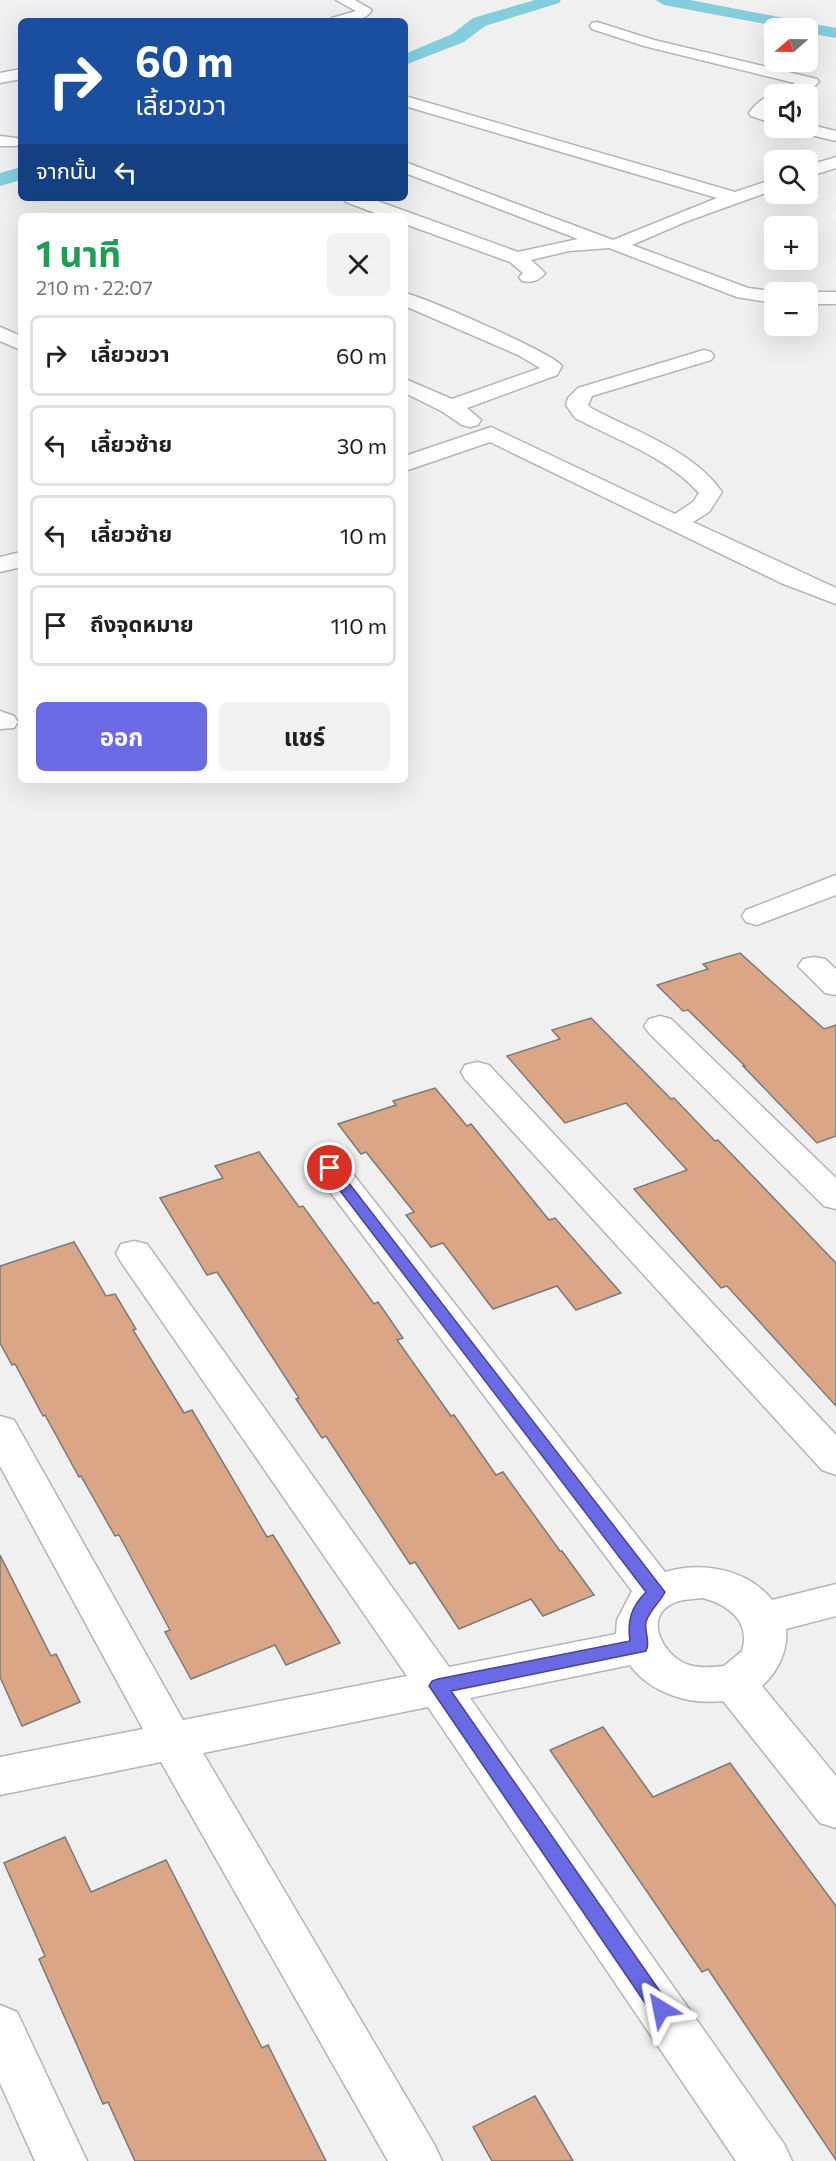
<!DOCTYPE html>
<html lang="th">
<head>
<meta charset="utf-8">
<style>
  body { margin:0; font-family:Commissioner,"Noto Sans Thai",sans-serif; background:#f2f2f2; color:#202124; height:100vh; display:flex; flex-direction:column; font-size:22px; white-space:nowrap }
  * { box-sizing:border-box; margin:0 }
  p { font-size:20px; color:#757577 }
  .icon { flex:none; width:33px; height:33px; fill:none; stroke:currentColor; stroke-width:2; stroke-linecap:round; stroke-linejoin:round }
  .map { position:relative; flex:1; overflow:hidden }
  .drawer { position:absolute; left:18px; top:213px; width:390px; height:570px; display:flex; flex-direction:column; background:#fff; border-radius:9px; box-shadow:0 6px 24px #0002 }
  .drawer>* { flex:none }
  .guide { position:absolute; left:18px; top:18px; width:390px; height:183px; border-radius:9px; box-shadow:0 6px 24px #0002; background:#1a4fa0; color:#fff; overflow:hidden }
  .needle { width:39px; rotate:250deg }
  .buttons { position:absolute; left:764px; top:18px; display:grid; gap:12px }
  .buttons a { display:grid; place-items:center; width:54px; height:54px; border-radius:9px; background:#fff; box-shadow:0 6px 24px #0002; font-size:30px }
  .pin { position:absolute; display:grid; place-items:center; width:51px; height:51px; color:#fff; margin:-26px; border:3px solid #fff; border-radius:50%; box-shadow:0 2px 6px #0007 }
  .me { position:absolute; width:66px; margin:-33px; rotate:325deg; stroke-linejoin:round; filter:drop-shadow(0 0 4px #0008) }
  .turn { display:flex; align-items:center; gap:21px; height:126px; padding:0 18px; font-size:27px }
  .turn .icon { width:78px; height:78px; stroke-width:2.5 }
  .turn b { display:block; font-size:42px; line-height:51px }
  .then { display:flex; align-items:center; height:57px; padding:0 18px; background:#0003; gap:12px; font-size:22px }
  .round { display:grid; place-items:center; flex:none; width:63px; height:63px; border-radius:9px; background:#f2f2f2 }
  .overview { display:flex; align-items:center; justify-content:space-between; height:102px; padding:0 18px }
  h1 { font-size:36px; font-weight:700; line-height:45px; color:#1e9e55 }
  .cta { display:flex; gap:12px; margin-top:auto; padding:12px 18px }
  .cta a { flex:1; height:69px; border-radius:9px; background:#696ae4; color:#fff; font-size:24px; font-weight:700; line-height:69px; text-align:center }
  .cta a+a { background:#f2f2f2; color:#202124 }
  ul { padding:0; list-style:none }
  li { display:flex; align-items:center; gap:18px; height:81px; margin:0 12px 9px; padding:0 6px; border:3px solid #e0e0e0; border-radius:9px }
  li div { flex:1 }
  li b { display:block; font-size:22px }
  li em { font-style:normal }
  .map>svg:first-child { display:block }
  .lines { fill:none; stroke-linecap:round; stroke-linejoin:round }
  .canal { fill:#83cedd; fill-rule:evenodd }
  .building { fill:#dba685; stroke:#7b7a79; stroke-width:1.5 }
  .minor-casing { stroke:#b4b5b6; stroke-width:3 }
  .minor { fill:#fff; fill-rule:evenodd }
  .route { fill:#696ae4; stroke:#444594; stroke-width:1.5 }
</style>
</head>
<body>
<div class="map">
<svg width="836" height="2161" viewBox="0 0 836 2161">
  <rect width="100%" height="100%" fill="#f0f0f1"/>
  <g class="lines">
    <g class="canal">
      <path d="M 535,0 L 561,0 L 559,3 L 485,26 L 464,42 L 405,65 L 405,54 L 452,34 L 473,18 Z"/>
      <path d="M 656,0 L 690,0 L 836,28 L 836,38 L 807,33 L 807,28 L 786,28 L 664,5 Z"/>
      <path d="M 21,167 L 21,180 L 0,186 L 0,173 Z"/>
    </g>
  </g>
  <g class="building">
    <path d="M 740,953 L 824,1029 L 836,1025 L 836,1136 L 817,1143 L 743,1066 L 745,1066 L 688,1010 L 683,1011 L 657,985 L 708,969 L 703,964 Z"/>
    <path d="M 591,1018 L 671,1099 L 674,1098 L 715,1141 L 718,1140 L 836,1263 L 836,1406 L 727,1286 L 721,1288 L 634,1189 L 687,1170 L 626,1103 L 565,1123 L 507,1056 L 560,1039 L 552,1030 Z"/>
    <path d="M 435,1088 L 467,1126 L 471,1124 L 549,1220 L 555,1218 L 621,1293 L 576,1310 L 557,1286 L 493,1309 L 443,1243 L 431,1247 L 406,1215 L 414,1212 L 366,1152 L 361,1154 L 338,1124 L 396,1105 L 393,1101 Z"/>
    <path d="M 259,1152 L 299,1207 L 303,1206 L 374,1304 L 378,1302 L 403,1338 L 397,1340 L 451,1416 L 454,1415 L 496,1475 L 503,1472 L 560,1551 L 562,1551 L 594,1595 L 543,1616 L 531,1599 L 459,1629 L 415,1562 L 410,1564 L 326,1436 L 322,1438 L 296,1399 L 299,1398 L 217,1272 L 207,1275 L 160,1198 L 223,1178 L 215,1166 Z"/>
    <path d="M 74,1242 L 106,1296 L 115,1294 L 136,1329 L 133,1330 L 184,1413 L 192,1410 L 267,1537 L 273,1535 L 340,1643 L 286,1665 L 275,1645 L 191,1679 L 165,1632 L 170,1630 L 119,1535 L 115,1536 L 81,1476 L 79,1477 L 45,1415 L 43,1416 L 15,1364 L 12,1365 L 0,1343 L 0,1266 Z"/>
    <path d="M 0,1555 L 51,1656 L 56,1654 L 80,1702 L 22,1726 L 0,1677 Z"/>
    <path d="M 603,1727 L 653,1797 L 730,1763 L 836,1906 L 836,2160 L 708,1969 L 702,1972 L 550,1750 Z"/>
    <path d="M 65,1837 L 91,1892 L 166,1860 L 262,2048 L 268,2045 L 326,2161 L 135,2161 L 108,2102 L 103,2104 L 39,1959 L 45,1956 L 4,1863 Z"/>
    <path d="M 535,2096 L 573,2161 L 492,2161 L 473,2127 Z"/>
  </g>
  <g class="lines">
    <g class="minor-casing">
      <g id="minor">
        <path d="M 336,0 L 355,0 L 372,10 C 363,24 345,21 330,21 L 332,18 L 356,11 Z"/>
        <path d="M 597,22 L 654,40 L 817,79 L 819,82 C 808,94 791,94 776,94 L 778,91 L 795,83 L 644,46 L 592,29 L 590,26 L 592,23 Z"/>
        <path d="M 21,69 L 21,79 L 0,83 L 0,73 Z"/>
        <path d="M 774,94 L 774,107 L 769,112 L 774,113 L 774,124 L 751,116 L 749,113 C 754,105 765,96 774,94 Z"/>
        <path d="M 405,96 L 735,192 L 774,179 L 774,190 L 685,222 L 632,245 L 748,288 L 780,292 L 774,292 L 774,303 L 737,297 L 609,248 L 569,251 L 531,260 L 545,273 C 539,281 532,283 522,281 L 519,277 L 523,273 L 510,262 L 405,224 L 405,216 L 383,216 L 346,202 L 343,198 L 369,198 L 518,252 L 578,239 L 405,173 L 405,162 L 613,240 L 717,198 L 405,106 Z"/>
        <path d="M 807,124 L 836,131 L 836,141 L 798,132 L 796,128 L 807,128 Z"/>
        <path d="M 0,136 L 17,138 L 19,142 L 17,146 L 0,146 Z"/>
        <path d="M 836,157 L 836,168 L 807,177 L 807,166 Z"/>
        <path d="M 805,292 L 836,292 L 836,304 L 807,304 Z"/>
        <path d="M 405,293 C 426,298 553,353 562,366 L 557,375 L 467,408 L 481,420 L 478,425 L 470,427 L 462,425 L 443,412 L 405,393 L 405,379 L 452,399 L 540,368 L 518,355 L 405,306 Z"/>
        <path d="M 0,327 L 21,336 L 21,350 L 0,341 Z"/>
        <path d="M 704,350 L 711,352 L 714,356 L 711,360 L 592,396 L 588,405 L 591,408 C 634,431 693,450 722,492 L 709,512 L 693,522 L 836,588 L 836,604 L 781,583 L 490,442 L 405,471 L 405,456 L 491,427 L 675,514 L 693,502 L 699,493 C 667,457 617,440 575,418 L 566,405 L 568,398 L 578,388 Z"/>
        <path d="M 21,552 L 21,567 L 0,572 L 0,557 Z"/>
        <path d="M 0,711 L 14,716 L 18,722 L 14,728 L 0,729 Z"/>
        <path d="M 836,875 L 836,895 L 757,925 L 746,922 L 742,916 L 746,910 Z"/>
        <path d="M 814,957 L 825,959 L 836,969 L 836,995 L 825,993 L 798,966 L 803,959 Z"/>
        <path d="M 660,1016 L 671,1019 L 836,1178 L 836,1209 L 824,1206 L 649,1033 L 644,1026 L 649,1019 Z"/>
        <path d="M 477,1062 L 489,1065 L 836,1435 L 836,1475 L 822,1470 L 465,1079 L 461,1072 L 465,1065 Z"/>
        <path d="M 330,1157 L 342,1160 L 665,1572 C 701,1561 748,1569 772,1600 L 836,1584 L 836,1616 L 786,1629 C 788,1651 778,1672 762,1686 L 836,1776 L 836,1828 L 820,1823 L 723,1701 C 689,1705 650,1693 630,1665 L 470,1698 L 784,2144 L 792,2161 L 736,2161 L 428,1707 L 203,1753 L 434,2144 L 442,2161 L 388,2161 L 161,1762 L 0,1795 L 0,1757 L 143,1729 L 0,1466 L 0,1416 L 14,1420 L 183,1720 L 407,1676 L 121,1262 L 116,1253 L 121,1244 L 134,1241 L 147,1244 L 449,1667 L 616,1634 L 617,1620 L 632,1591 L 318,1176 L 313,1168 L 318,1160 ZM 703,1598 C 729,1605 751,1622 742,1651 L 724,1666 C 712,1667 698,1669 686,1664 C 659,1652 642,1612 679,1601 C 687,1599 695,1599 703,1598 Z"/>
        <path d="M 0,2005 L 17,2012 L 87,2161 L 35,2161 L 0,2083 Z"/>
      </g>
    </g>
    <use href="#minor" class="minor"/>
  </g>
  <path class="route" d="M 330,1163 L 335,1165 L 665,1592 C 659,1604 650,1609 646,1622 C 644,1632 651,1642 646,1651 L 451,1691 L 668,2003 L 671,2009 L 668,2016 L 661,2018 L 654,2016 L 429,1686 L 432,1681 L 438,1679 L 630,1641 C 627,1621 631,1607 646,1592 L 325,1171 L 323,1168 L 325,1165 Z"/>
</svg>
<div class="buttons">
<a><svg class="needle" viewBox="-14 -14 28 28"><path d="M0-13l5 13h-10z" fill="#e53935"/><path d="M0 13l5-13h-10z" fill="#757577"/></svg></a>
<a><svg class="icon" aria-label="sound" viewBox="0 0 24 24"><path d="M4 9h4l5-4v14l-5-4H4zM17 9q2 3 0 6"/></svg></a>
<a><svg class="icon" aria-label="search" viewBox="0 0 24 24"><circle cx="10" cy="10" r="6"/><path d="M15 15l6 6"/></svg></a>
<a>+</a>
<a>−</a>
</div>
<div class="pin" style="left:330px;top:1168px;background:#d93025"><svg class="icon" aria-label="arrive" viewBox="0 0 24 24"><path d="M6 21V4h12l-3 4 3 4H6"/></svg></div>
<svg class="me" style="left:661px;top:2009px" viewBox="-20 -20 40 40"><path d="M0-17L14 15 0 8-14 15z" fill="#696ae4" stroke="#fff" stroke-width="4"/></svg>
<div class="guide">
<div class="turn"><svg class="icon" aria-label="right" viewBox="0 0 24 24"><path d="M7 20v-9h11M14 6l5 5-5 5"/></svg><div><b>60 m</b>เลี้ยวขวา</div></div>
<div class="then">จากนั้น<svg class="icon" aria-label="left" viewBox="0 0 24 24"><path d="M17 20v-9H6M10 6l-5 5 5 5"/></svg></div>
</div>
<section class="drawer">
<div class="overview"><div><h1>1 นาที</h1><p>210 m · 22:07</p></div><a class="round"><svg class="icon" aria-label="close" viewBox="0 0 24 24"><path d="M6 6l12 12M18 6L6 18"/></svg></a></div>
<ul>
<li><svg class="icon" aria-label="right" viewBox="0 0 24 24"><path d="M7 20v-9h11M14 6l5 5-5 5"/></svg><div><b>เลี้ยวขวา</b></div><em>60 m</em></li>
<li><svg class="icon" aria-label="left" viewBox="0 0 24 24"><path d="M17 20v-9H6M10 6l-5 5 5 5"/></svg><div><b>เลี้ยวซ้าย</b></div><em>30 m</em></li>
<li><svg class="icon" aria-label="left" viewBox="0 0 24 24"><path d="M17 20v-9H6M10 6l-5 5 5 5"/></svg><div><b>เลี้ยวซ้าย</b></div><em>10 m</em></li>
<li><svg class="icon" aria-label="arrive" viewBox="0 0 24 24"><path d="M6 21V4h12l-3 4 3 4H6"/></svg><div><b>ถึงจุดหมาย</b></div><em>110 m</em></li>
</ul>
<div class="cta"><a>ออก</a><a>แชร์</a></div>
</section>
</div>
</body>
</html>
